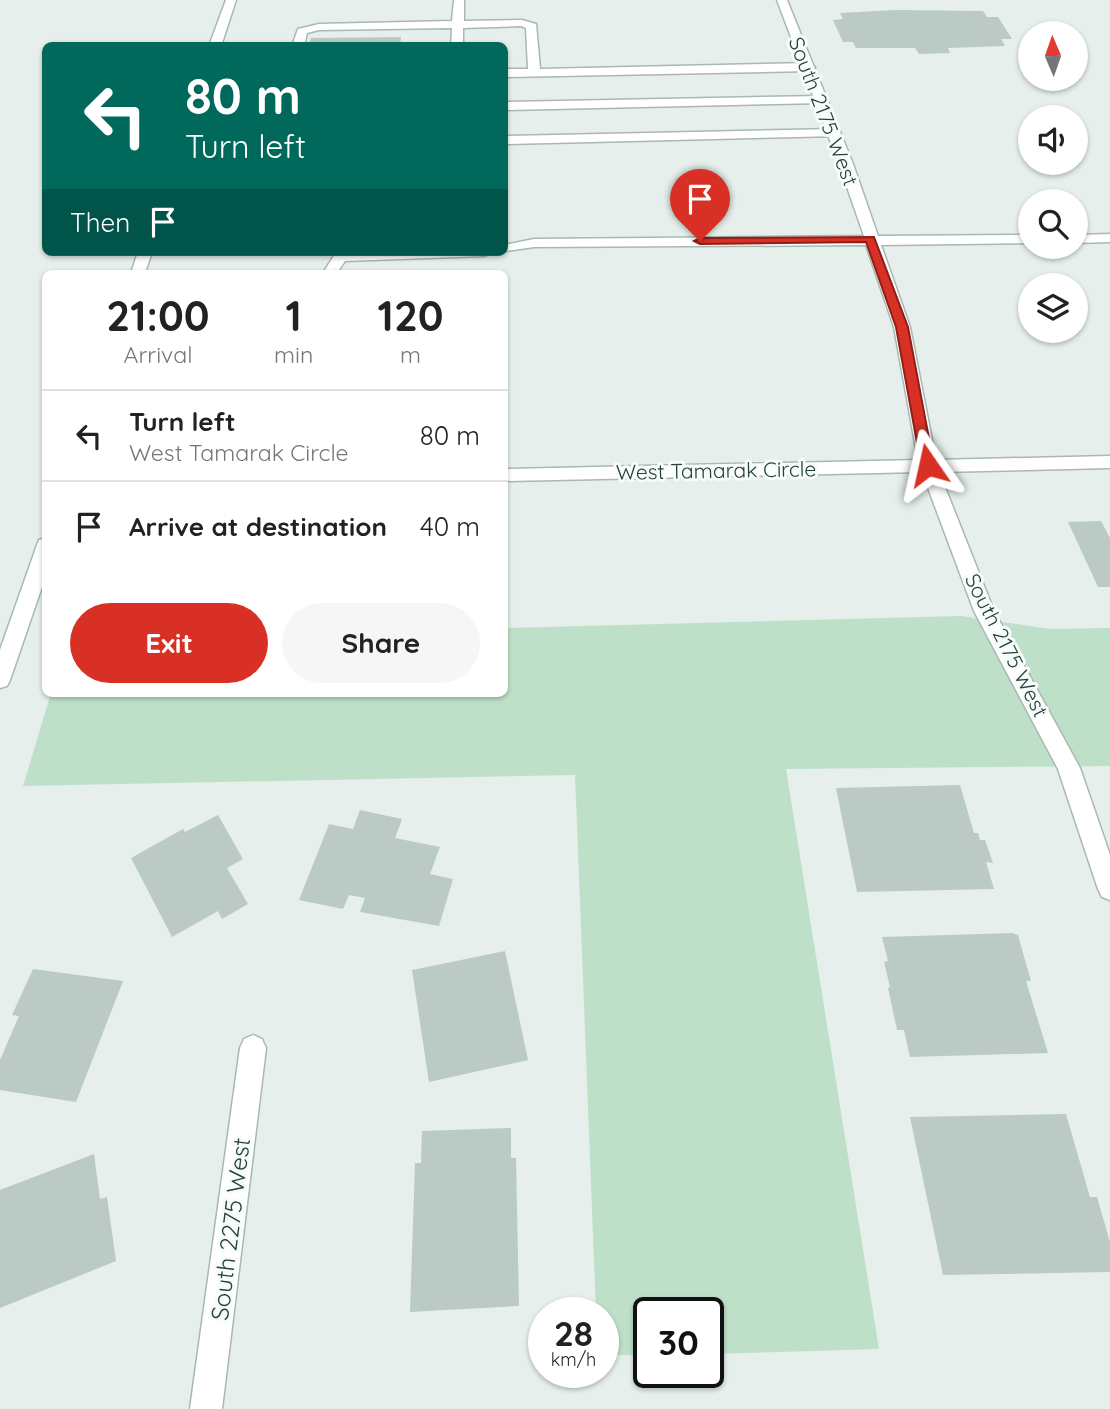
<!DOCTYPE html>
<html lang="en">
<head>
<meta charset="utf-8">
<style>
  body { margin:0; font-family:Quicksand,sans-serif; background:#f6f6f6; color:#222; height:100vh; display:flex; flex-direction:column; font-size:26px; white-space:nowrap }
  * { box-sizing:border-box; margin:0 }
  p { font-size:23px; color:#767676 }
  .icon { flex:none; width:38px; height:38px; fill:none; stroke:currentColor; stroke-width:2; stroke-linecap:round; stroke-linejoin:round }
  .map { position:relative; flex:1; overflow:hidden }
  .side { position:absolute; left:42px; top:270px; width:466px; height:427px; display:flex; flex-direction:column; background:#fff; border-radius:10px; box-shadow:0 2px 5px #0004 }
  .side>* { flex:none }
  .guide { position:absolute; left:42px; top:42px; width:466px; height:214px; border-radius:10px; box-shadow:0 2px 5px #0004; background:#00695c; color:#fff; overflow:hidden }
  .needle { width:46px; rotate:358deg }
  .tools { position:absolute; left:1018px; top:21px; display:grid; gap:14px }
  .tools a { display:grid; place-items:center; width:70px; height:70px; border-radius:50%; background:#fff; box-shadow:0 2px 5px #0004; font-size:35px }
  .speed { position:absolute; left:528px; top:1297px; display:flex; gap:14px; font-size:35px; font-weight:700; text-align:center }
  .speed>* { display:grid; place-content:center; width:91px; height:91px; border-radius:50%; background:#fff; box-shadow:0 2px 5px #0004; line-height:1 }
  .speed small { font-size:18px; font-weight:400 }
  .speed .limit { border:4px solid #111; border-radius:10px; background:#fff; color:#111 }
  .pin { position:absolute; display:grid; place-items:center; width:60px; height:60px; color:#fff; margin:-72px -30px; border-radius:50% 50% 50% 0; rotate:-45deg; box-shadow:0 0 7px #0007 }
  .pin .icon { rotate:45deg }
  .me { position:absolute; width:77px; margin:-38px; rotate:349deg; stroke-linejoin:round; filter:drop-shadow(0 0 5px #0008) }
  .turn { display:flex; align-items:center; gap:24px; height:147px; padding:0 28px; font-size:32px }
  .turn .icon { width:91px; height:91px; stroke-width:2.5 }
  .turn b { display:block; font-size:49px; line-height:60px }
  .then { display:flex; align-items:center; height:66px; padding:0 28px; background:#0003; gap:14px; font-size:26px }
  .eta { display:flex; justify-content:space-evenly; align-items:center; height:119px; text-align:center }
  .eta b { font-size:42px; font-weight:800; line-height:49px }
  .primary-button { display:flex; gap:14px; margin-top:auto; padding:14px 28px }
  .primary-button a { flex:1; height:80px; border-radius:42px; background:#d93025; color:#fff; font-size:28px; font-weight:800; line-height:80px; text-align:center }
  .primary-button a+a { background:#f6f6f6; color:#222 }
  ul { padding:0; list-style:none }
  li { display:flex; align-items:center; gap:21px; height:91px; padding:0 28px; border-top:2px solid #e0e0e0 }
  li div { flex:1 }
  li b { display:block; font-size:26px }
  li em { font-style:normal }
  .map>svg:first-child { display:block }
  .green { fill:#bfe0c8 }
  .building { fill:#bbcac4 }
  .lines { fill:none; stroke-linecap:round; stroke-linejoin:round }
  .lane-casing { stroke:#a8b8b2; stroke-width:3 }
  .street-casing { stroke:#a8b8b2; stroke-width:3 }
  .secondary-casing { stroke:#a4bbb3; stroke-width:3 }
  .lane { fill:#fff; fill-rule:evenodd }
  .street { fill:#fff; fill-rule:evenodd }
  .secondary { fill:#fff; fill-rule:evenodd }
  .route { fill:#d93025; stroke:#8d1f18; stroke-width:2 }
  .labels { text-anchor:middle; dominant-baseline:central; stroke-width:6; stroke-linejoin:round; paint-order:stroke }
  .street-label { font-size:21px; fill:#24423a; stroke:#f7fbf9 }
  .near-street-label { font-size:24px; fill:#24423a; stroke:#f7fbf9 }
</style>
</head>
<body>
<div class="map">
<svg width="1110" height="1409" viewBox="0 0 1110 1409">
  <rect width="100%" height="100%" fill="#e6efeb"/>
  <path class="green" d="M 961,616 L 1050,629 L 1110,628 L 1110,766 L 786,769 L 879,1349 L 709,1354 L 709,1312 L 649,1312 L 649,1355 L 604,1355 L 604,1312 L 596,1312 L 575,775 L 23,786 L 51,693 L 504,693 L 504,628 Z"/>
  <g class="building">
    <path d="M 895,10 L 983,11 L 987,17 L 998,17 L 1012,39 L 1001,39 L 1005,46 L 948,48 L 950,53 L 919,54 L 915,48 L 856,48 L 853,42 L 843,42 L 833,20 L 843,19 L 840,13 Z"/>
    <path d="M 401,37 L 400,46 L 309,46 L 311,38 Z"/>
    <path d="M 1101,521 L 1110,538 L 1110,587 L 1098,587 L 1068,522 Z"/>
    <path d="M 960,785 L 974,833 L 978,833 L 980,840 L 985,840 L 993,863 L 986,862 L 994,889 L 857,892 L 836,788 Z"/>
    <path d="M 360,810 L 402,819 L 395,838 L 440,847 L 430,874 L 453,879 L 439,926 L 360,912 L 365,898 L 349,895 L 343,909 L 299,900 L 329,824 L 353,829 Z"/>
    <path d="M 218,815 L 243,859 L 227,868 L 248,904 L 222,919 L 218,911 L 172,937 L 131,858 L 183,829 L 185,832 Z"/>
    <path d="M 1012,933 L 1018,935 L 1031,981 L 1026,981 L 1048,1053 L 910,1057 L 904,1030 L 897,1030 L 888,988 L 890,987 L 884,962 L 888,961 L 882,937 Z"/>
    <path d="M 505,951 L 528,1060 L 429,1082 L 412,970 Z"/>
    <path d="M 33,969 L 123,981 L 76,1102 L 0,1090 L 0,1060 L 19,1016 L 12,1015 Z"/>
    <path d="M 1066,1114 L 1090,1197 L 1097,1197 L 1110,1242 L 1110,1272 L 943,1275 L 910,1117 Z"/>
    <path d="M 511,1128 L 511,1158 L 516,1158 L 519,1306 L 410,1312 L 415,1163 L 421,1163 L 422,1131 Z"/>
    <path d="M 94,1154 L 100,1199 L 107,1197 L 116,1261 L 0,1308 L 0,1190 Z"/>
  </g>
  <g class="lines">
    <g class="lane-casing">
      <g id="lane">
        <path d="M 454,0 L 464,0 L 464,21 L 522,20 L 536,24 L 540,69 L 809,63 L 815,67 L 809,71 L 504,77 L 504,69 L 528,69 L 526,28 L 521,26 L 463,28 L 463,46 L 451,46 L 452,28 L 319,30 L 307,33 L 304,46 L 292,46 L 298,29 L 319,24 L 452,21 Z"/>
        <path d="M 821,96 L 827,100 L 825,103 L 504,110 L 504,102 Z"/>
        <path d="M 834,129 L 839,130 L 839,136 L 504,144 L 504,136 Z"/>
      </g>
    </g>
    <g class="street-casing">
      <g id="street">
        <path d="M 777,0 L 787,0 L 853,164 L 878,236 L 1031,235 L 1031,243 L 881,245 L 910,327 L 936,460 L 1110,456 L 1110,468 L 939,472 L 994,611 L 1080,768 L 1110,855 L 1110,900 L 1102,897 L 1098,889 L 1058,769 L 974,611 L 922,472 L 504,481 L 504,469 L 918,460 L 894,327 L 866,245 L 534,247 L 499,252 L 504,252 L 504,245 L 534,239 L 864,236 L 839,164 Z"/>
        <path d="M 1110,234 L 1110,242 L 1076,243 L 1076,235 Z"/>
        <path d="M 492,252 L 485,256 L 345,261 L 337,273 L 323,273 L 335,254 L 340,253 Z"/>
        <path d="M 253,1035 L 262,1039 L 266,1048 L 222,1409 L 190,1409 L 240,1048 L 244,1039 Z"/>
      </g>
    </g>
    <g class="secondary-casing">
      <g id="secondary">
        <path d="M 226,0 L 236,0 L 221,46 L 209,46 Z"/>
        <path d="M 138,252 L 152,252 L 145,273 L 131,273 Z"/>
        <path d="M 46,538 L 46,575 L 10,680 L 7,686 L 0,688 L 0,650 L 37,545 L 39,540 Z"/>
      </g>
    </g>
    <use href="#lane" class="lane"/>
    <use href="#street" class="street"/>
    <use href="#secondary" class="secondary"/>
  </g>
  <path class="route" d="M 874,237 L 908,327 L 934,465 L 928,470 L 921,465 L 896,327 L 866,242 L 700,244 L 694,241 L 700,238 Z"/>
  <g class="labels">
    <g class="street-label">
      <text transform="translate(824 111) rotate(69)">South 2175 West</text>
      <text transform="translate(716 470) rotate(-1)">West Tamarak Circle</text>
      <text transform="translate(1007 645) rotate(63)">South 2175 West</text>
    </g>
    <g class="near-street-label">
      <text transform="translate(230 1229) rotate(-83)">South 2275 West</text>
    </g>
  </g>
</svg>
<div class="tools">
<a><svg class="needle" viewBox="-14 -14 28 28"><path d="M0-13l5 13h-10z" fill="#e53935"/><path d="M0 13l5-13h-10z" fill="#767676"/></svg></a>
<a><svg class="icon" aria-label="sound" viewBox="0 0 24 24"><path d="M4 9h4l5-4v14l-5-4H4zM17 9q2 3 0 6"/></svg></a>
<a><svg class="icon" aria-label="search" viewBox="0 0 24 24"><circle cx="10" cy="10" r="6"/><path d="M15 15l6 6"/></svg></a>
<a><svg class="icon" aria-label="layers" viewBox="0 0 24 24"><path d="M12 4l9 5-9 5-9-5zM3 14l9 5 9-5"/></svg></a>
</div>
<div class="speed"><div>28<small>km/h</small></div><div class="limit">30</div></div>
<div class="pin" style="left:700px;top:241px;background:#d93025"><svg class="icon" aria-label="arrive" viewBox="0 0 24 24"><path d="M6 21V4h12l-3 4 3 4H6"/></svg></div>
<svg class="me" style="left:928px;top:465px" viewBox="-20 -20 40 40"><path d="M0-17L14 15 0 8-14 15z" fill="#d93025" stroke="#fff" stroke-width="4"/></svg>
<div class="guide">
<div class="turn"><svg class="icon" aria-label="left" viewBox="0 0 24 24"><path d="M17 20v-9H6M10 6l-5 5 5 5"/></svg><div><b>80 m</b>Turn left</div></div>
<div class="then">Then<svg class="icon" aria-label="arrive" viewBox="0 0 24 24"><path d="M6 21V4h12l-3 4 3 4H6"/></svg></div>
</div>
<section class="side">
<div class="eta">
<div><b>21:00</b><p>Arrival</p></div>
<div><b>1</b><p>min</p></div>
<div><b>120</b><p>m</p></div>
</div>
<ul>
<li><svg class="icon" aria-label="left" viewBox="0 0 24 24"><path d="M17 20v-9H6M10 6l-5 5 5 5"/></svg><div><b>Turn left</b><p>West Tamarak Circle</p></div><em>80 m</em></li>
<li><svg class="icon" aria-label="arrive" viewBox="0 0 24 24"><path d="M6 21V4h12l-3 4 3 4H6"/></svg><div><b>Arrive at destination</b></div><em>40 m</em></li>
</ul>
<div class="primary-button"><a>Exit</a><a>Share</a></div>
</section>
</div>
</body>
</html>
